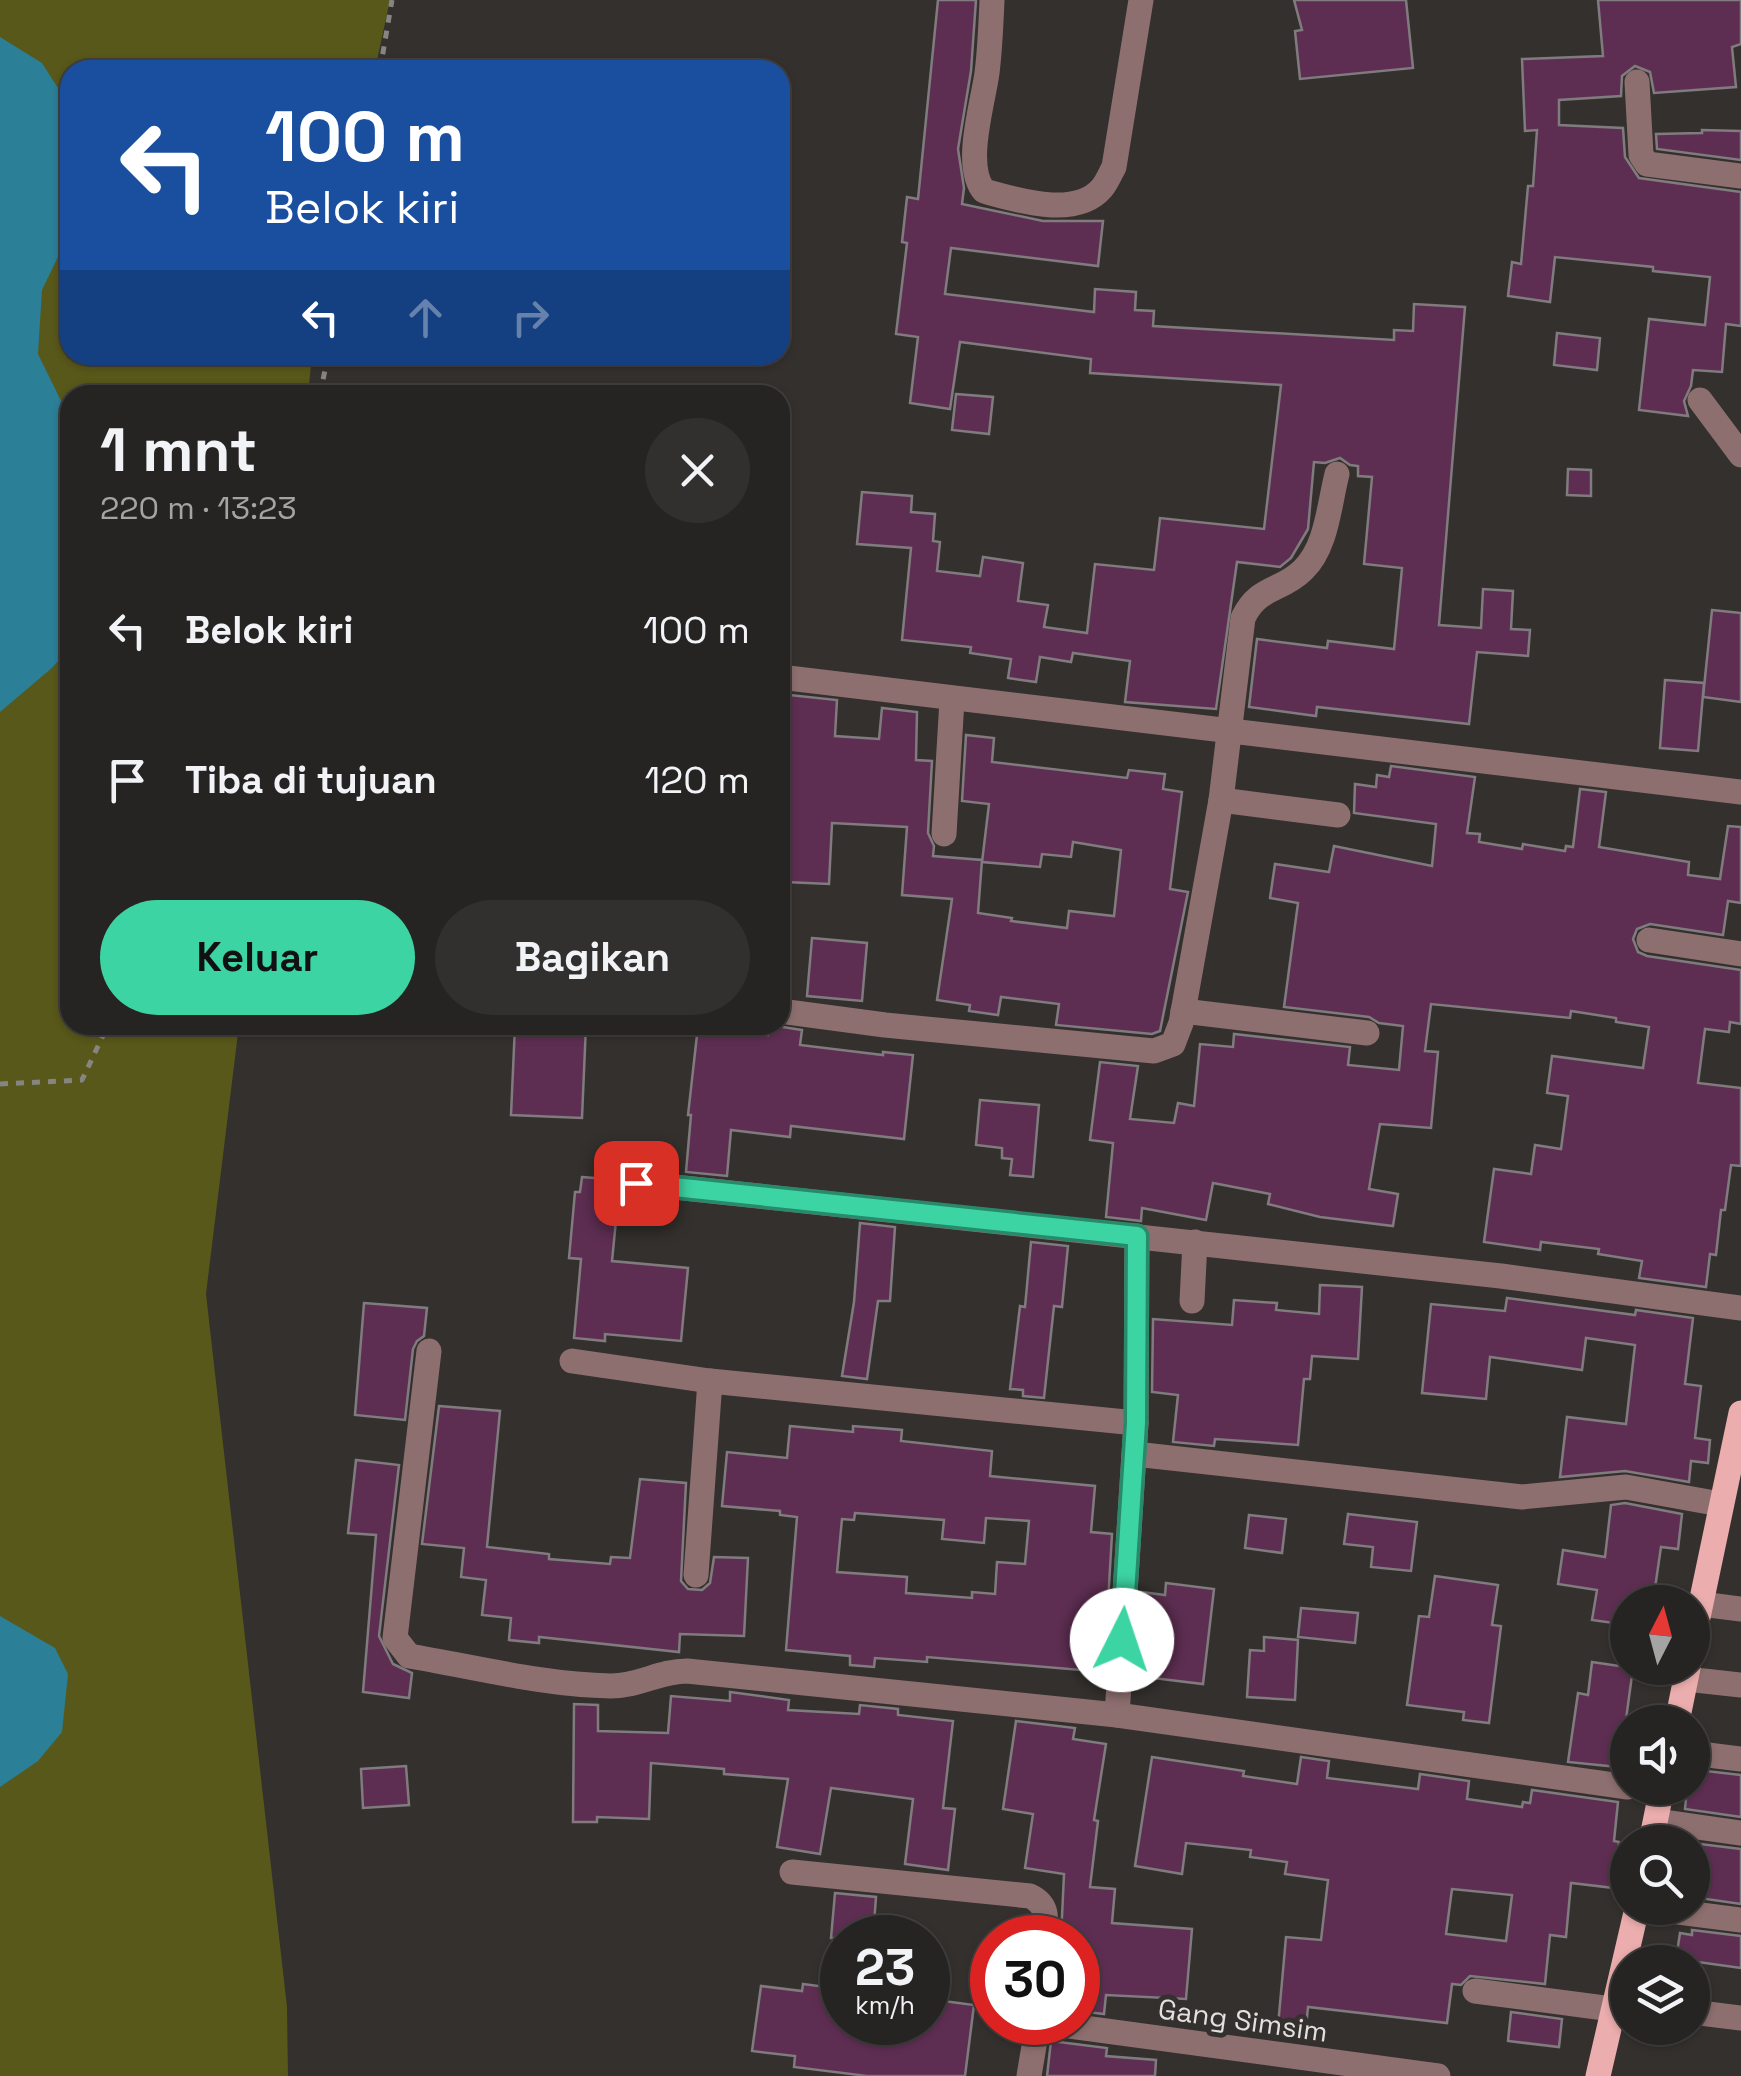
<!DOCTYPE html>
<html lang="id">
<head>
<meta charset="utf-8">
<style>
  body { margin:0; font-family:"Space Grotesk",sans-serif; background:#32302f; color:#f1f3f6; height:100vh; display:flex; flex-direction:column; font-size:38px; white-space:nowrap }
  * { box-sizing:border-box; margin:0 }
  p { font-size:32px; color:#a4a4a5 }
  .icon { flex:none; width:55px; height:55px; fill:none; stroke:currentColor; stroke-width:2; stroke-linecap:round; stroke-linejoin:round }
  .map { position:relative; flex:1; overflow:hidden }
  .panel { position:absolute; left:60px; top:385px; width:730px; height:650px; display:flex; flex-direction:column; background:#262422; border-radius:30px; box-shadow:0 2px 8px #0004,0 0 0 2px #424140 }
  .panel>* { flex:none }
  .banner { position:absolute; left:60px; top:60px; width:730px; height:305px; border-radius:30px; box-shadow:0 2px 8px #0004,0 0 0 2px #424140; background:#1a4fa0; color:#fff; overflow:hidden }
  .needle { width:65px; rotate:6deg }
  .tools { position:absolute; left:1610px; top:1585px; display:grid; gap:20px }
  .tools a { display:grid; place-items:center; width:100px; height:100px; border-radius:50%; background:#262422; box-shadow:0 2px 8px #0004,0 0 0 2px #424140; font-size:50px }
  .speed { position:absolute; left:820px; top:1915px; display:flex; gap:20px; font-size:50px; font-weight:700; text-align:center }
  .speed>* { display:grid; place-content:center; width:130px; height:130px; border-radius:50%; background:#262422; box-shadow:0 2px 8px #0004,0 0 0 2px #424140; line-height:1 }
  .speed small { font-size:25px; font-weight:400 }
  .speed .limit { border:15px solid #d22; background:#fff; color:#111 }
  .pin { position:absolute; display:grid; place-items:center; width:85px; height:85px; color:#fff; margin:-42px; border-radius:20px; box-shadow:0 5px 15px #0006 }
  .me { position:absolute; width:110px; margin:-55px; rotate:4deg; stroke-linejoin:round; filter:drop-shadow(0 0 8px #0008) }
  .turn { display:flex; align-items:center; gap:35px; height:210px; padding:0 40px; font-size:45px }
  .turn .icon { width:130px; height:130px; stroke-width:2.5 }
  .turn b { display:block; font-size:70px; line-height:85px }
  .lanes { display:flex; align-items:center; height:95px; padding:0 40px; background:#0003; justify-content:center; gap:50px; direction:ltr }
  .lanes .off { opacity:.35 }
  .round { display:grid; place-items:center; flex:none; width:105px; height:105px; border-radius:52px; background:#32302f }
  .head { display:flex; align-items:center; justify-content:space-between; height:170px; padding:0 40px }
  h1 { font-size:60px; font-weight:700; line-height:75px }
  .primary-button { display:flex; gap:20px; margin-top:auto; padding:20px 40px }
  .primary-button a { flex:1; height:115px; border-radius:60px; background:#3dd4a3; color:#111; font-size:40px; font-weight:700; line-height:115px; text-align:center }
  .primary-button a+a { background:#32302f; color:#f1f3f6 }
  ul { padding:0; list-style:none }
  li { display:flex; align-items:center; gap:30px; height:150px; padding:0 40px }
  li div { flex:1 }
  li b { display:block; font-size:38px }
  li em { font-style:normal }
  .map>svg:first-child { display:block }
  .green { fill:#58581a }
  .water { fill:#2b7f97 }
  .building { fill:#5e2e52; stroke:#807b7e; stroke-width:2.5; fill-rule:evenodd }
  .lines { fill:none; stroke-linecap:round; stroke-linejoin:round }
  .path { stroke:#878582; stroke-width:5; stroke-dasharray:8 8; stroke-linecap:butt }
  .minor { stroke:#8e6f6f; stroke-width:25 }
  .major { stroke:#ebadad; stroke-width:25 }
  .route-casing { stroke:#288a6a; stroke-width:25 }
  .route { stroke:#3dd4a3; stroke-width:18 }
  .labels { text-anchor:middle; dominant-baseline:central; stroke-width:10; stroke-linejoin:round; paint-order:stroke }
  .street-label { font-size:28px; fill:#e3e1df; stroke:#33302d }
</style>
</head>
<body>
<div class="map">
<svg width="1741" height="2076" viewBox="0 0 1741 2076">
  <rect width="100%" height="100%" fill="#33302d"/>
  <path class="green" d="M 0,0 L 390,0 L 375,70 L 70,70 L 70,355 L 312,355 L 308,395 L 70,395 L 70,1025 L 239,1025 L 206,1294 L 287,2007 L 288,2076 L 0,2076 Z"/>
  <g class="water">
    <path d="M 0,37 L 42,63 L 70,107 L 70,232 L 42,290 L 38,354 L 67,413 L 70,431 L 70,647 L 53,667 L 0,712 Z"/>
    <path d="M 0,1616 L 55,1648 L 68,1674 L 62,1732 L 38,1761 L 0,1787 Z"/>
  </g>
  <g class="building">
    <path d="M 938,0 L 976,0 L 971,71 L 958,149 L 964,188 L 962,204 L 1043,221 L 1103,221 L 1098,266 L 951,248 L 945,294 L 1094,312 L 1095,289 L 1136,292 L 1135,310 L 1154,311 L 1153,326 L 1394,340 L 1394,330 L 1413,331 L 1414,304 L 1465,307 L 1439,625 L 1481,628 L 1483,589 L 1513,591 L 1511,629 L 1530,630 L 1528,656 L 1477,652 L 1469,724 L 1317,707 L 1316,716 L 1249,707 L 1257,639 L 1327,648 L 1328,641 L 1394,649 L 1402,568 L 1364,564 L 1372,477 L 1358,476 L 1358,466 L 1350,465 L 1340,458 L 1325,463 L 1314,462 L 1308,529 L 1291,558 L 1280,567 L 1237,562 L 1216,709 L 1125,702 L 1130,661 L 1073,653 L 1071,662 L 1040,657 L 1036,682 L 1008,678 L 1011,659 L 970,653 L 971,647 L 902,640 L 911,548 L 857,544 L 862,492 L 912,496 L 911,512 L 935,514 L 933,541 L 940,542 L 937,571 L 980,576 L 983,557 L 1023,563 L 1018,601 L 1048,605 L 1044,627 L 1087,633 L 1095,564 L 1154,570 L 1160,518 L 1264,529 L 1281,385 L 1090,373 L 1091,359 L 960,342 L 950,409 L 910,403 L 918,337 L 896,334 L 907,243 L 902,242 L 907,197 L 918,199 Z"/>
    <path d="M 1294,0 L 1406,0 L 1413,68 L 1300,79 L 1295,31 L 1302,30 Z"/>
    <path d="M 1598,0 L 1741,0 L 1741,44 L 1732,47 L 1736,87 L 1654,93 L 1650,72 L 1635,66 L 1622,76 L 1621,96 L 1559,100 L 1559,125 L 1623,128 L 1625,157 L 1639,178 L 1741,192 L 1741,326 L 1726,324 L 1722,372 L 1693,370 L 1691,386 L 1684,401 L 1688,416 L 1639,410 L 1649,319 L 1705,325 L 1710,277 L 1653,271 L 1653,267 L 1555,257 L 1550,302 L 1508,296 L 1512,262 L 1521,264 L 1528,186 L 1533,186 L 1537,130 L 1525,131 L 1522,59 L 1603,56 Z"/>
    <path d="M 1702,130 L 1741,131 L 1741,160 L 1657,149 L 1656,134 L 1702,133 Z"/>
    <path d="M 1557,333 L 1600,338 L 1597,370 L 1554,365 Z"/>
    <path d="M 956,394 L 993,397 L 989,434 L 952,430 Z"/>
    <path d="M 1568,469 L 1591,470 L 1591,496 L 1567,495 Z"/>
    <path d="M 1712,610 L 1741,613 L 1741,702 L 1703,697 Z"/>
    <path d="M 1665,680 L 1704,683 L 1698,751 L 1660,748 Z"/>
    <path d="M 780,694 L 837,700 L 835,736 L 879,739 L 882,708 L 917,712 L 916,760 L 932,761 L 928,833 L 934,846 L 933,856 L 982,860 L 978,913 L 1012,918 L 1011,921 L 1067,928 L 1069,911 L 1114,916 L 1121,850 L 1073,842 L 1071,857 L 1042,854 L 1040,867 L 982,862 L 989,804 L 962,801 L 966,735 L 994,738 L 992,762 L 1127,778 L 1129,770 L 1165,774 L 1163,789 L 1182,792 L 1170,889 L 1188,892 L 1160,1031 L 1152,1034 L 1056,1025 L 1059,1004 L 1001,997 L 998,1015 L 969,1011 L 970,1005 L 937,1000 L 952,899 L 902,895 L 907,827 L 832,823 L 829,884 L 786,882 L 787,878 L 780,878 Z"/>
    <path d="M 1391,766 L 1475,777 L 1467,833 L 1480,834 L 1479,842 L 1522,849 L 1523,844 L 1565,851 L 1566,846 L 1573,847 L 1580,789 L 1606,792 L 1599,847 L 1689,862 L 1688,875 L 1720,879 L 1728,826 L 1741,827 L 1741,903 L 1728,901 L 1723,935 L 1650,924 L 1637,929 L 1633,939 L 1638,952 L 1647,956 L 1741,970 L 1741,1024 L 1730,1022 L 1729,1032 L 1705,1029 L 1698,1083 L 1741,1088 L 1741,1166 L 1731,1165 L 1725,1210 L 1721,1210 L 1716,1255 L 1710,1254 L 1706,1287 L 1639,1278 L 1642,1261 L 1598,1254 L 1599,1249 L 1541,1242 L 1540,1250 L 1484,1242 L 1494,1169 L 1531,1174 L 1535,1145 L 1561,1149 L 1568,1096 L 1547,1093 L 1552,1056 L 1643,1068 L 1649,1027 L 1616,1022 L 1616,1018 L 1571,1011 L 1570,1018 L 1431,1004 L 1425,1051 L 1438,1052 L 1431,1128 L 1380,1124 L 1369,1189 L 1398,1194 L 1393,1226 L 1320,1217 L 1268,1204 L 1270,1194 L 1213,1183 L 1206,1220 L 1142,1208 L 1141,1221 L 1106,1217 L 1113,1143 L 1090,1140 L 1100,1062 L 1138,1066 L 1130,1119 L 1174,1123 L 1178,1103 L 1194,1106 L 1200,1044 L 1233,1047 L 1234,1034 L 1350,1047 L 1348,1065 L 1399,1070 L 1403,1026 L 1379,1023 L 1369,1017 L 1284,1007 L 1298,903 L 1270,898 L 1275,864 L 1329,872 L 1334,846 L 1432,866 L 1436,824 L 1354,813 L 1355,784 L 1376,787 L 1377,775 L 1389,777 Z"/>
    <path d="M 812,938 L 867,943 L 862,1001 L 807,996 Z"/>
    <path d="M 515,1025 L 586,1025 L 582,1118 L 511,1115 Z"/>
    <path d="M 770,1025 L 802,1030 L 800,1045 L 883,1055 L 883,1052 L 913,1055 L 904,1139 L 791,1126 L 790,1137 L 731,1130 L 727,1176 L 686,1172 L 691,1115 L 688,1115 L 698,1026 L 768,1035 Z"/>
    <path d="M 980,1100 L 1039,1105 L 1033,1177 L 1010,1175 L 1012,1159 L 1002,1158 L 1002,1148 L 976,1145 Z"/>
    <path d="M 582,1177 L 620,1180 L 612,1261 L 688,1268 L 681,1341 L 605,1334 L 605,1341 L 574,1338 L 581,1259 L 569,1258 L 575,1192 L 580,1192 Z"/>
    <path d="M 860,1223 L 895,1227 L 890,1301 L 878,1301 L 867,1379 L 842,1376 L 854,1302 Z"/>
    <path d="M 1031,1242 L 1068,1246 L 1062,1307 L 1054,1306 L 1044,1398 L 1023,1396 L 1023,1390 L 1010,1389 L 1020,1306 L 1025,1307 Z"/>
    <path d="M 1320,1285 L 1362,1287 L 1358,1359 L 1312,1356 L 1310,1379 L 1304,1379 L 1298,1445 L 1215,1439 L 1214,1446 L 1173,1442 L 1178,1395 L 1152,1392 L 1153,1319 L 1232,1325 L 1234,1300 L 1277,1303 L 1276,1310 L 1319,1314 Z"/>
    <path d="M 1507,1298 L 1635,1315 L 1636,1310 L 1693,1318 L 1685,1384 L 1701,1386 L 1695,1438 L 1710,1440 L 1708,1463 L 1691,1461 L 1689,1482 L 1625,1471 L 1560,1477 L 1567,1417 L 1626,1424 L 1635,1345 L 1586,1338 L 1582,1370 L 1490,1357 L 1486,1399 L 1422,1393 L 1431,1304 L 1505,1311 Z"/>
    <path d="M 364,1303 L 427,1308 L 424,1336 L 417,1341 L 413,1349 L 405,1420 L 355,1415 Z"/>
    <path d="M 439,1406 L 500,1411 L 487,1547 L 549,1554 L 549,1559 L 610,1564 L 611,1557 L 630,1558 L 640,1479 L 686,1483 L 681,1581 L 688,1589 L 702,1590 L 710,1583 L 714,1557 L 748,1558 L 744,1636 L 680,1634 L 679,1652 L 539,1637 L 539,1643 L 509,1640 L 511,1618 L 482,1615 L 486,1580 L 461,1577 L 464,1548 L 422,1544 Z"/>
    <path d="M 790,1426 L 853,1432 L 853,1426 L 902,1430 L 901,1441 L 992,1451 L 990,1476 L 1095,1486 L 1091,1532 L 1112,1534 L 1104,1672 L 927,1657 L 927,1662 L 875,1658 L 874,1667 L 850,1665 L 850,1656 L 786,1650 L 797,1517 L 780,1515 L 780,1511 L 722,1506 L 727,1452 L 787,1458 ZM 855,1513 L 944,1520 L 942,1539 L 984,1543 L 986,1518 L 1029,1521 L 1025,1564 L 997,1562 L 995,1594 L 972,1592 L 972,1598 L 906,1593 L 907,1577 L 837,1572 L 842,1519 L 854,1520 Z"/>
    <path d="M 356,1460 L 399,1465 L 379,1636 L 393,1664 L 412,1673 L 409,1698 L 363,1692 L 376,1535 L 348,1533 Z"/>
    <path d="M 1625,1503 L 1682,1514 L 1678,1549 L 1661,1547 L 1653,1602 L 1628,1602 L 1628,1625 L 1592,1620 L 1597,1590 L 1558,1584 L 1563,1550 L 1605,1557 L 1611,1505 Z"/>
    <path d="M 1348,1514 L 1417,1522 L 1411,1571 L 1371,1567 L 1373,1547 L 1344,1544 Z"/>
    <path d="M 1249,1515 L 1286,1519 L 1282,1553 L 1245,1548 Z"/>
    <path d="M 1435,1576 L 1498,1585 L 1492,1625 L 1501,1626 L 1489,1723 L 1463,1720 L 1464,1712 L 1407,1705 L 1419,1616 L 1429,1617 Z"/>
    <path d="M 1166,1583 L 1214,1589 L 1203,1684 L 1136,1676 L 1141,1592 L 1165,1595 Z"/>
    <path d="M 1301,1608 L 1358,1613 L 1355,1643 L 1298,1637 Z"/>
    <path d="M 1264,1637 L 1298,1640 L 1295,1700 L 1247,1697 L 1250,1650 L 1264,1651 Z"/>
    <path d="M 1592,1662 L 1633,1668 L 1624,1734 L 1628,1734 L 1628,1768 L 1568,1762 L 1578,1693 L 1588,1695 Z"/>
    <path d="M 730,1692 L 789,1700 L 788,1710 L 859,1714 L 860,1705 L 898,1709 L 898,1715 L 953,1721 L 943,1808 L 955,1809 L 948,1870 L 905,1864 L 913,1799 L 831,1788 L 820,1854 L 777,1847 L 788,1779 L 724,1774 L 724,1769 L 651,1763 L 649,1819 L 597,1817 L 597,1822 L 573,1822 L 574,1704 L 598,1705 L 598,1731 L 668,1733 L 671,1696 L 730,1701 Z"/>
    <path d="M 1016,1721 L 1075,1728 L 1073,1739 L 1106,1744 L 1094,1820 L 1098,1821 L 1090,1887 L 1115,1889 L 1112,1923 L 1192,1929 L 1186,1999 L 1106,1995 L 1104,2014 L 1078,2011 L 1078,1938 L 1061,1938 L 1064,1874 L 1025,1868 L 1033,1814 L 1003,1809 Z"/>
    <path d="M 1152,1757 L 1244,1771 L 1243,1776 L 1297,1784 L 1301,1757 L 1329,1761 L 1327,1778 L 1418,1789 L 1420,1774 L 1469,1781 L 1467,1799 L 1522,1807 L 1523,1802 L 1530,1803 L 1532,1790 L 1618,1802 L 1614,1841 L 1619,1842 L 1614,1888 L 1571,1883 L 1566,1937 L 1550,1935 L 1545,1984 L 1470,1976 L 1461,1985 L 1452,1984 L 1447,2023 L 1308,2007 L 1306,2028 L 1278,2026 L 1286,1937 L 1321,1940 L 1328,1880 L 1285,1874 L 1287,1862 L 1250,1857 L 1251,1850 L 1186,1843 L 1182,1874 L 1135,1866 ZM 1452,1889 L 1512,1895 L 1506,1941 L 1446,1934 Z"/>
    <path d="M 406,1766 L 409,1805 L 363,1808 L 361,1769 Z"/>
    <path d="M 1697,1770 L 1741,1775 L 1741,1817 L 1685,1809 L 1687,1788 L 1695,1785 Z"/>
    <path d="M 1692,1843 L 1741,1849 L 1741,1904 L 1692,1897 Z"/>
    <path d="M 835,1893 L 876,1897 L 873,1938 L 831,1938 Z"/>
    <path d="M 1692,1930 L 1741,1936 L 1741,1968 L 1676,1959 L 1680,1933 L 1692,1935 Z"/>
    <path d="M 803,1984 L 842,1989 L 842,2022 L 928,2022 L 928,1999 L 974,2005 L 965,2076 L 867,2076 L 794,2067 L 795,2056 L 752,2051 L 761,1986 L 802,1991 Z"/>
    <path d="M 1511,2012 L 1562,2019 L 1559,2047 L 1508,2041 Z"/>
    <path d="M 1051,2041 L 1107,2048 L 1106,2056 L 1156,2060 L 1155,2076 L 1047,2076 Z"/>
  </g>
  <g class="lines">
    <g class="path">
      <path d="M 380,70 L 392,0"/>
      <path d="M 320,395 L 328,355"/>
      <path d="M 0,1084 L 82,1080 L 108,1025"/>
    </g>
    <g class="minor">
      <path d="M 992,0 C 991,24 990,49 987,73 C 983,103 963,166 984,191 C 1016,200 1076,219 1102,188 C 1107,182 1110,174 1114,167 L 1141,0"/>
      <path d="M 1637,82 L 1641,155 L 1647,164 L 1741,176"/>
      <path d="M 1700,400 L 1741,455"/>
      <path d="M 780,677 L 1741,792"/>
      <path d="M 1221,800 L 1338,815"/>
      <path d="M 944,834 L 952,700"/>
      <path d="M 1649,940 L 1741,954"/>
      <path d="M 780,1011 L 885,1025 L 1154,1051 L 1173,1044 L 1181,1023 L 1221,800 L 1243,618 C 1259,585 1281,592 1303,570 C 1327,547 1329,505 1337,474"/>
      <path d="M 1183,1011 L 1367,1033"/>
      <path d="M 637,1183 L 1501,1276 L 1741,1308"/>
      <path d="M 1192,1301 L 1195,1242"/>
      <path d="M 429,1351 L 395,1638 L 409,1656 C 475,1667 544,1685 611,1686 C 640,1686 659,1671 687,1671 L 1117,1715 L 1628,1787"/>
      <path d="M 572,1361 L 710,1381 L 1136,1423 L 1117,1715"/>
      <path d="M 1136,1423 L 1137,1236"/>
      <path d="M 1135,1454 L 1522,1497 L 1626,1487 L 1720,1504"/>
      <path d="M 696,1575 L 710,1381"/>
      <path d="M 1701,1604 L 1741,1609"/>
      <path d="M 1686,1679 L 1741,1685"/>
      <path d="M 1692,1753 L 1741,1759"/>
      <path d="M 1656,1821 L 1741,1833"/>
      <path d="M 792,1872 L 1030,1896 C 1049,1905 1046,1919 1045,1938"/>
      <path d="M 1647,1908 L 1741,1920"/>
      <path d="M 1475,1991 L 1612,2009"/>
      <path d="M 1692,2012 L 1741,2018"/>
      <path d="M 1040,2022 L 1438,2076"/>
      <path d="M 1029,2076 L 1038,2022"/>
    </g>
    <g class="major">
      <path d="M 1692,1646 L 1741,1413"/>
      <path d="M 1677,1722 L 1688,1668"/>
      <path d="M 1651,1842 L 1662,1788"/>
      <path d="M 1598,2076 L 1637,1908"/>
    </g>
  </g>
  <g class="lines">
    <g class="route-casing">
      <path id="route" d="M 636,1183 L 1137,1236 L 1136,1423 L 1122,1640"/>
    </g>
    <use href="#route" class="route"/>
  </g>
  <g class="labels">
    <g class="street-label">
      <text transform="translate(1243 2020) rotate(8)">Gang Simsim</text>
    </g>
  </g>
</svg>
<div class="tools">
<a><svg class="needle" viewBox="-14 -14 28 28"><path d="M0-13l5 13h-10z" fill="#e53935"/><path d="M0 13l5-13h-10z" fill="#a4a4a5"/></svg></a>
<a><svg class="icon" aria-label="sound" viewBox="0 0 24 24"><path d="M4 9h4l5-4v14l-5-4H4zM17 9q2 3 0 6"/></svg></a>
<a><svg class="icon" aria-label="search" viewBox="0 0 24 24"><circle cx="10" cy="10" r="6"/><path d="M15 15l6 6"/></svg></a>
<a><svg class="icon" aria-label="layers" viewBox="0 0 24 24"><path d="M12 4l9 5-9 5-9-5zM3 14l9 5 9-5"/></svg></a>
</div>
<div class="speed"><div>23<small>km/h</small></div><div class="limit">30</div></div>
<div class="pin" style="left:636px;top:1183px;background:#d93025"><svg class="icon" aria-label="arrive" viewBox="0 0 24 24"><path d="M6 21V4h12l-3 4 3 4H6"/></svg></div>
<svg class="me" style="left:1122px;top:1640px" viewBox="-20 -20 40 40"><circle r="19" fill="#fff"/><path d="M0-13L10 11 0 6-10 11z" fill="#3dd4a3"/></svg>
<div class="banner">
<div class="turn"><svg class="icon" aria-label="left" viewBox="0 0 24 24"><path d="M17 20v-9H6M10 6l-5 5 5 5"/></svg><div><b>100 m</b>Belok kiri</div></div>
<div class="lanes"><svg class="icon" aria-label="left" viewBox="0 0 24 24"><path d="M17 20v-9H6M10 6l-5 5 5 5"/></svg><svg class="icon off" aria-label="ahead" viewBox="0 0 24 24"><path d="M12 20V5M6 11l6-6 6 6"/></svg><svg class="icon off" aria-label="right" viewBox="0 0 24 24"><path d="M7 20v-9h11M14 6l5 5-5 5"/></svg></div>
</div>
<section class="panel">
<div class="head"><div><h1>1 mnt</h1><p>220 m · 13:23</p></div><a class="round"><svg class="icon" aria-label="close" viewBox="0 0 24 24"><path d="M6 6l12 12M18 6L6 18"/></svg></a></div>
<ul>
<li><svg class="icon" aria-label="left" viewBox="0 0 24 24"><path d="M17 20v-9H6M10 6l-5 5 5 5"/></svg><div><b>Belok kiri</b></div><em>100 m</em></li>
<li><svg class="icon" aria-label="arrive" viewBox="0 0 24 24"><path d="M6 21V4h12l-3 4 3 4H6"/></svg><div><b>Tiba di tujuan</b></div><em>120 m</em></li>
</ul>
<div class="primary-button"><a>Keluar</a><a>Bagikan</a></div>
</section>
</div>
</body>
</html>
